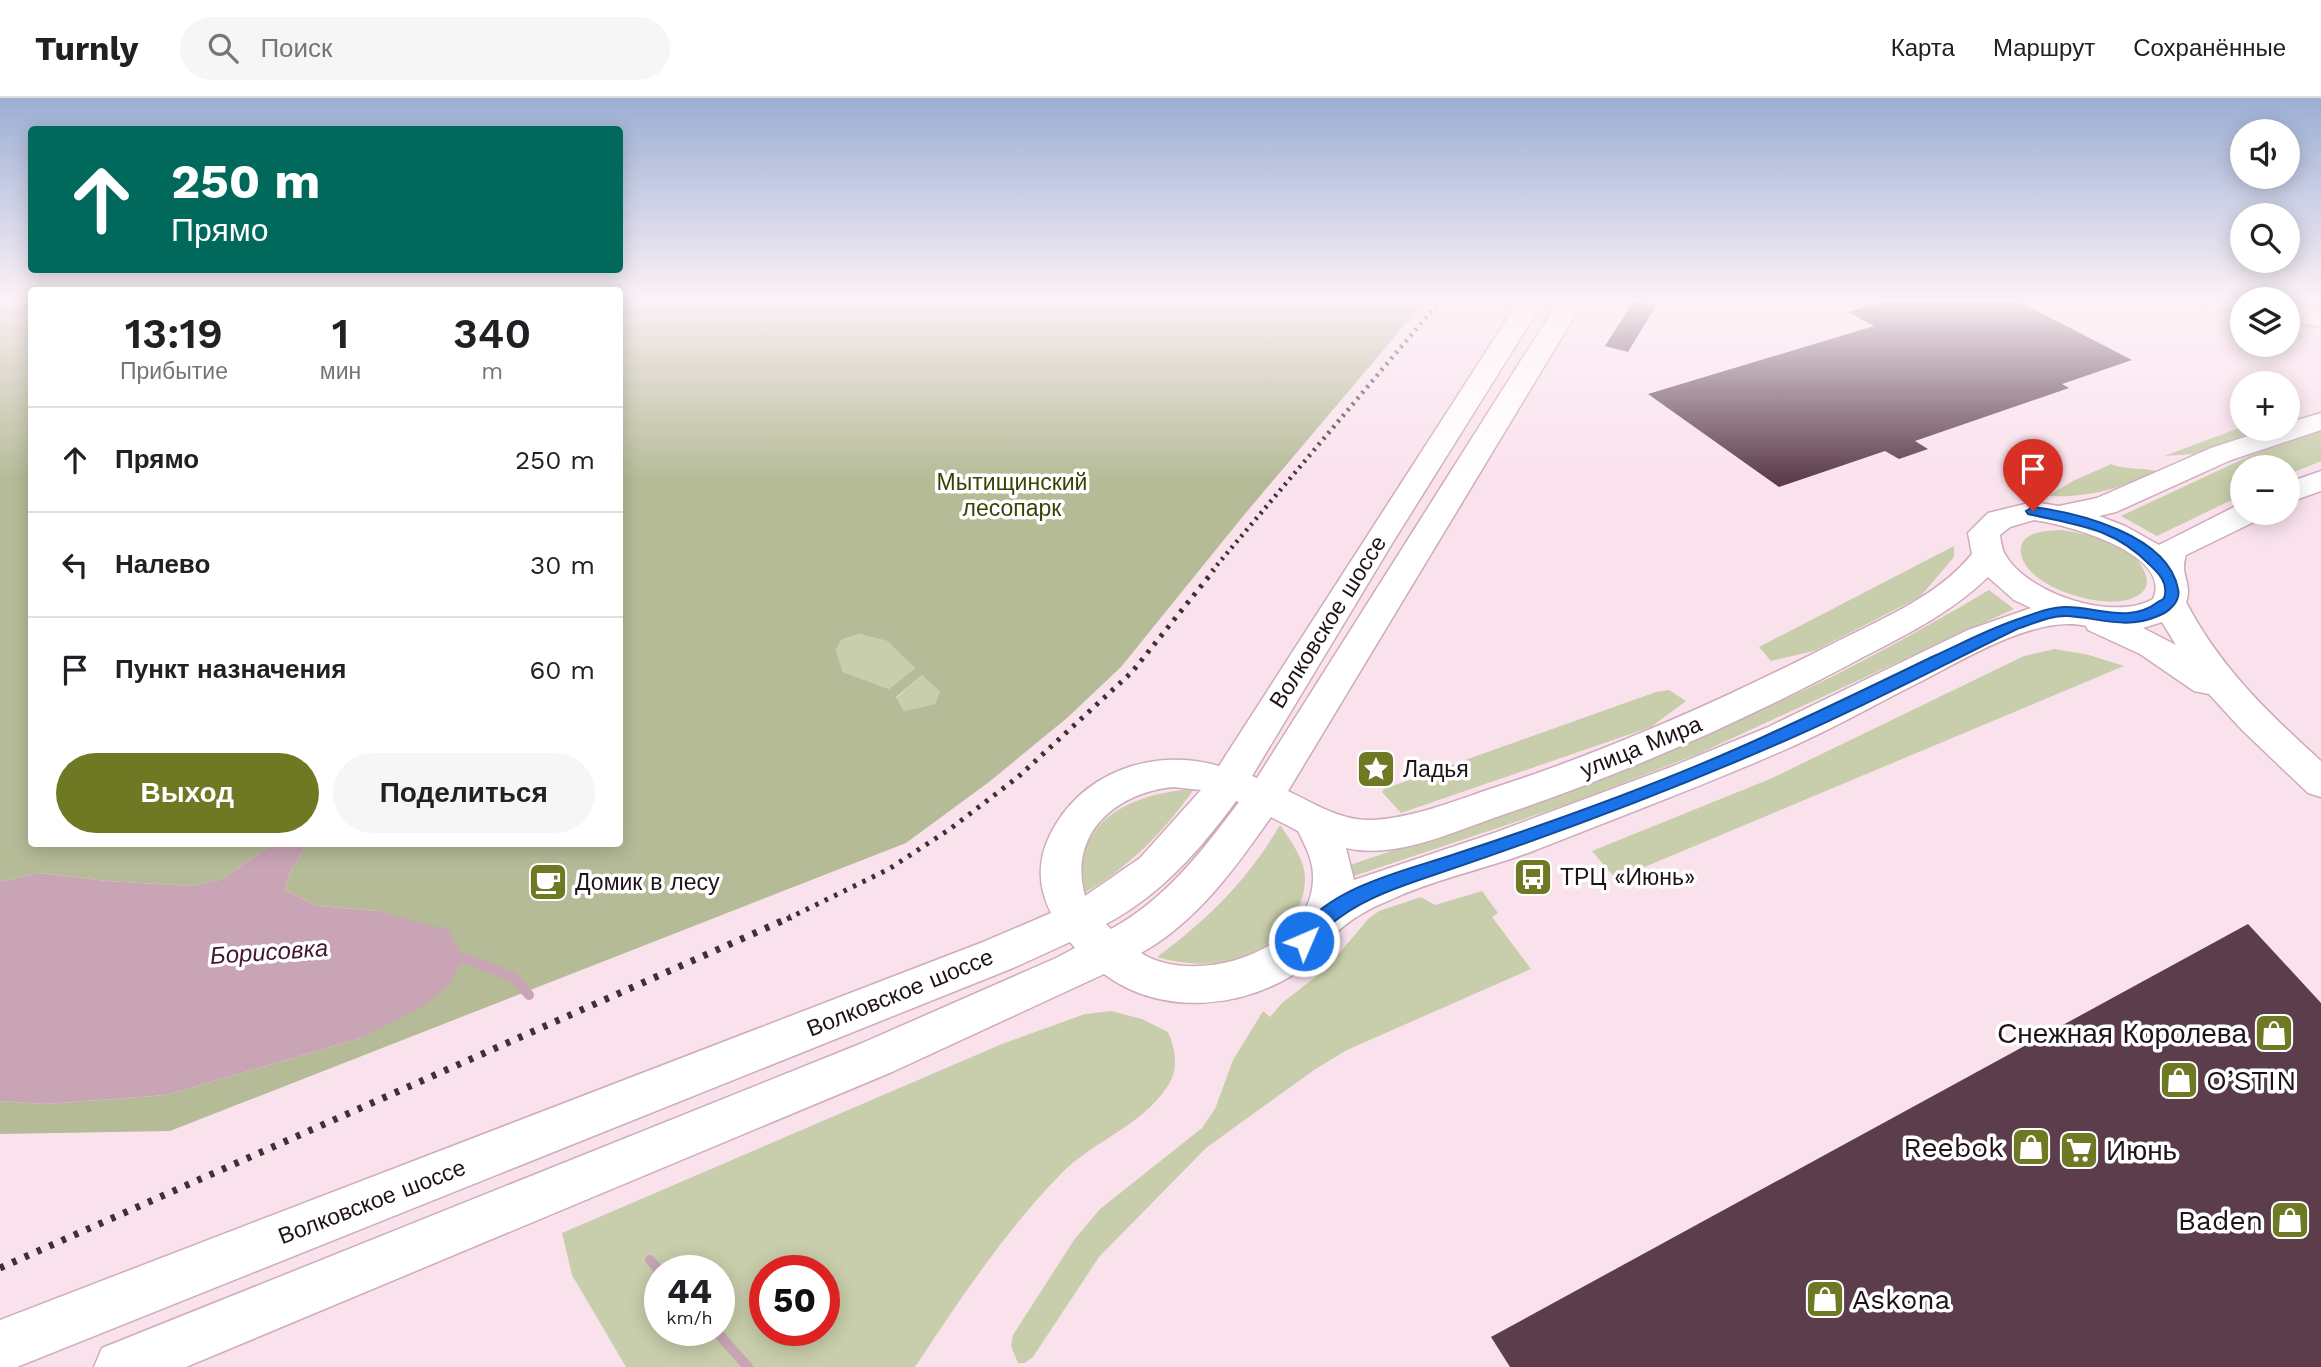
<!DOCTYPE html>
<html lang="ru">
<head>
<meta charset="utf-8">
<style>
  body { margin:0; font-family:"Work Sans",sans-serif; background:#f6f6f6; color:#202124; height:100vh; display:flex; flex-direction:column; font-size:26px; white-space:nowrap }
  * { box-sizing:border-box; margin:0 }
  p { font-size:23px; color:#757577 }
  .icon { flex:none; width:38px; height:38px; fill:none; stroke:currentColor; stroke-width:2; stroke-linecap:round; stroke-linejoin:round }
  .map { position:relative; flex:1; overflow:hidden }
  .drawer { position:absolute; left:28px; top:189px; width:595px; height:560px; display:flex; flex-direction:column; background:#fff; border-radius:7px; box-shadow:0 4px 18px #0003 }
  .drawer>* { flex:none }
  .top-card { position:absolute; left:28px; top:28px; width:595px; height:147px; border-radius:7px; box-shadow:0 4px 18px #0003; background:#00695c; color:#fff; overflow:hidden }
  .controls { position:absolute; left:2230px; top:21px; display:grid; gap:14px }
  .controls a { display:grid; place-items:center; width:70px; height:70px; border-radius:50%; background:#fff; box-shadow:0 4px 18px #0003; font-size:35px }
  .speed { position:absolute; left:644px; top:1157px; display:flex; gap:14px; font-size:35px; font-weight:700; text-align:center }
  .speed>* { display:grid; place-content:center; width:91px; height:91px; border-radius:50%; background:#fff; box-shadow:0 4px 18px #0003; line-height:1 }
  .speed small { font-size:18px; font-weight:400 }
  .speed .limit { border:10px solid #d22; background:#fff; color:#111 }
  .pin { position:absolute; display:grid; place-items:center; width:60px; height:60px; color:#fff; margin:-72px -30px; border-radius:50% 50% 50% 0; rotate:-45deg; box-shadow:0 0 7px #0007 }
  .pin .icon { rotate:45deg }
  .me { position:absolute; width:77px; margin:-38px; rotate:45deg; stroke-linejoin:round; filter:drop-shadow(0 0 5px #0008) }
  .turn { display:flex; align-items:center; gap:24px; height:147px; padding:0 28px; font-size:32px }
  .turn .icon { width:91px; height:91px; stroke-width:2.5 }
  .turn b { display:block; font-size:49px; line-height:60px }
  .eta { display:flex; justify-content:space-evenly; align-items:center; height:119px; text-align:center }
  .eta b { font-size:42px; font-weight:600; line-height:49px }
  .primary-button { display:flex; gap:14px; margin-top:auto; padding:14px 28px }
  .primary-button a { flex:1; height:80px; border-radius:42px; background:#6f7823; color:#fff; font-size:28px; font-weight:600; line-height:80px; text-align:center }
  .primary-button a+a { background:#f6f6f6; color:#202124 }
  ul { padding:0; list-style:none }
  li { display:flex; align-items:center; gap:21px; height:105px; padding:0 28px; border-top:2px solid #e0e0e0 }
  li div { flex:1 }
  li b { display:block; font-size:26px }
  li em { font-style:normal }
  header { display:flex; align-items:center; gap:42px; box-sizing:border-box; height:98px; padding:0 35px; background:#fff; border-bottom:2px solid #e0e0e0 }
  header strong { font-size:33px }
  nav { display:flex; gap:38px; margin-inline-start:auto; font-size:24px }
  .search { width:490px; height:63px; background:#f6f6f6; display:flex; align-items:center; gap:18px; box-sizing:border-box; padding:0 24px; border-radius:38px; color:#757577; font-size:26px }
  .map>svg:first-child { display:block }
  .green { fill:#c8ceab; fill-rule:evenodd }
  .forest { fill:#b5bb97; fill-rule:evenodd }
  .water { fill:#c9a4b5 }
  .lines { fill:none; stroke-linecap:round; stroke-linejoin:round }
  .stream { stroke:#c9a4b5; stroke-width:10 }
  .building { fill:#5c3d4b }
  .secondary-casing { stroke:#cfaabb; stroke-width:3 }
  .secondary { fill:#fff; fill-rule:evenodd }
  .rail-far2 { stroke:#3e3036; stroke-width:4.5; stroke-dasharray:2.5 5; stroke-linecap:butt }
  .rail-far1 { stroke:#3e3036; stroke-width:5; stroke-dasharray:3.5 7; stroke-linecap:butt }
  .rail { stroke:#3e3036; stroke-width:7; stroke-dasharray:4.5 9; stroke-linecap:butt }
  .route { fill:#1a73e8; stroke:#114b97; stroke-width:2 }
  .labels { text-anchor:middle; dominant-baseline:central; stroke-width:7; stroke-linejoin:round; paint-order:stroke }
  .park-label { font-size:23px; fill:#3c4205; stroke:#fff }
  .street-label { font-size:23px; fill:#1f1218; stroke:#fff }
  .poi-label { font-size:23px; fill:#1f1218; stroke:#fff; text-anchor:start }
  .water-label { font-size:24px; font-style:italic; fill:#451730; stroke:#fff }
  .near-poi-label { font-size:28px; fill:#1f1218; stroke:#fff; text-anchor:end }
</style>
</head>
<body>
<header>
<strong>Turnly</strong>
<div class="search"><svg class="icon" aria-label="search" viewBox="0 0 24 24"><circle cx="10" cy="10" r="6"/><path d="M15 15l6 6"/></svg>Поиск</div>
<nav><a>Карта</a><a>Маршрут</a><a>Сохранённые</a></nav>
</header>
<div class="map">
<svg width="2321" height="1269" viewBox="0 0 2321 1269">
  <rect width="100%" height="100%" fill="#fae2ed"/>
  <g class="green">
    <path d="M 2242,329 L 2261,331 L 2194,356 L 2164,358 Z"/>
    <path d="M 2321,333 L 2321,363 L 2287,377 L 2287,369 L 2242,369 L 2242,397 L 2157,438 L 2121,418 L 2258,354 Z"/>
    <path d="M 2111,366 C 2128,373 2149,369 2158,374 C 2120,390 2090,400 2048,398 L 2073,383 Z"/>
    <path d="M 2061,432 C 2089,436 2138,446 2146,478 C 2149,488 2144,495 2135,499 C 2108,514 2025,490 2021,455 C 2018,433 2047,433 2061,432 Z"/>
    <path d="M 1954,448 L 1954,459 L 1920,499 L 1814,553 L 1771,563 L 1759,549 Z"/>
    <path d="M 1989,492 L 2014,511 L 1698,656 L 1566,707 L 1351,779 L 1350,767 C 1481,722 1612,676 1739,622 C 1825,585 1908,540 1989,492 Z"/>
    <path d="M 861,536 L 887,543 L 915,570 L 889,591 L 843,574 L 836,552 L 842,541 Z"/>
    <path d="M 2055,551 L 2089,557 L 2124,568 L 1616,781 L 1592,753 L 1770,681 L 2024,558 Z"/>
    <path d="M 922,577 L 940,594 L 936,606 L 904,613 L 896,600 Z"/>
    <path d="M 1669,592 L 1686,603 L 1651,629 L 1401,715 L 1382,694 L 1384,691 L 1656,594 Z"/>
    <path d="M 1194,691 C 1163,735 1129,769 1083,796 C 1070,723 1131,695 1194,691 Z"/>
    <path d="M 1280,727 C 1290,742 1305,761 1305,780 C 1305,797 1299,812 1289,825 C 1258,867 1204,873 1157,859 C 1209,820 1246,784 1280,727 Z"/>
    <path d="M 1482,793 L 1498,815 L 1492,819 L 1531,871 L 1347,952 L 1314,972 L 1206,1050 L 1099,1159 L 1033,1259 L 1025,1265 L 1018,1265 L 1011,1248 L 1013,1237 L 1074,1142 L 1100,1111 L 1202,1030 L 1215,1011 L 1233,962 L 1263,913 L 1270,919 L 1282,905 L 1327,870 L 1368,821 L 1379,813 L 1421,799 L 1435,807 Z"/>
    <path d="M 1111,913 L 1142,921 L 1168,934 C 1176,952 1179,972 1167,989 C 1141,1029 1092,1043 1060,1077 C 1005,1133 958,1204 915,1269 L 626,1269 L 572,1177 L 562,1135 L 1002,946 L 1085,916 ZM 719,1172 L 719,1232 L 660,1232 L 660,1172 ZM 824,1172 L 824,1232 L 765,1232 L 765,1172 Z"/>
  </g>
  <g class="forest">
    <path d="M 0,204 L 31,204 L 32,746 L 273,746 L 223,781 L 192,788 L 108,783 L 39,775 L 0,784 Z"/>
    <path d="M 620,204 L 1424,204 L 1244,417 L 1121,569 L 1067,620 L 989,684 L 906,745 L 170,1033 L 0,1036 L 0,1003 L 46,1006 L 166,997 L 361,940 L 379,813 L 317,808 L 285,792 L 290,774 L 307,746 L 620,746 ZM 860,536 L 887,543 L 915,570 L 889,591 L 843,574 L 836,552 L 842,541 ZM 922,577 L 940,594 L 935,606 L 904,613 L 896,599 Z"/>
  </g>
  <path class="water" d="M 273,746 L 307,746 L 290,774 L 285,792 L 317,808 L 379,813 L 448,832 L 464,860 L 450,885 L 424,908 L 361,940 L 166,997 L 46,1006 L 0,1003 L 0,784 L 39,775 L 108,783 L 192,788 L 223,781 Z"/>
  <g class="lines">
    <g class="stream">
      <path d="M 453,861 L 464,860 L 513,879 L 529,897"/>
      <path d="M 650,1162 L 660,1173"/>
      <path d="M 715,1232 L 748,1269"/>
    </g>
  </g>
  <g class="building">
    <path d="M 1633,204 L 1657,206 L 1628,254 L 1605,248 Z"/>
    <path d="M 1880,204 L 2020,204 L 2132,262 L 2062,286 L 2069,290 L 1915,343 L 1928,351 L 1899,361 L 1885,353 L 1779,389 L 1648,296 L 1874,228 L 1848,214 Z"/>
    <path d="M 2248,826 L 2321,905 L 2321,1269 L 1510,1269 L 1491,1239 Z"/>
  </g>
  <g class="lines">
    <g class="secondary-casing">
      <g id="secondary">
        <path d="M 1518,204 L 1543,204 L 1393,444 L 1252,678 L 1257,680 L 1558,204 L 1583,204 L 1288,693 C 1315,706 1341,723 1372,722 C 1412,720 1452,704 1490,691 C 1611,652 1727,600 1840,542 C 1886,519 1939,497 1972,456 L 1968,435 L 1988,415 L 2033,404 L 2059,408 L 2097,400 L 2211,350 L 2269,331 L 2287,331 L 2287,325 L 2321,315 L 2321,332 L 2231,362 L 2116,414 L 2099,418 L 2125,428 L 2159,447 L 2236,408 L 2242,407 L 2242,415 L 2262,415 L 2258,422 L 2186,457 C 2179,478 2193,485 2186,504 C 2219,568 2268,615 2321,663 L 2321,699 L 2308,695 L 2242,632 L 2209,596 L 2194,593 L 2140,556 L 2088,532 L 2086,528 C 2037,516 1963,562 1920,584 C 1876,606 1834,630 1789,650 C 1705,687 1619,719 1533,753 C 1486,771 1435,781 1390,802 C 1370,810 1350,821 1335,836 C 1324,848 1316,861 1302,871 C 1244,911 1162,919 1104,876 L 892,974 L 186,1269 L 94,1269 L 102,1250 L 860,946 L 1056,860 L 1075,850 L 1070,844 L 1013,870 L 17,1269 L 0,1269 L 0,1222 L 983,844 L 1051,815 C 1038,789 1037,763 1050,737 C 1081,674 1153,649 1219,668 ZM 2034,422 C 2064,426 2174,455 2153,501 C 2114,524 2029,496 2006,458 C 2002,452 2001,444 2000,437 L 2010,429 ZM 1988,479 L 2014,502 L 2031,510 L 1968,532 L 1766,630 L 1671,669 L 1494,735 L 1354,782 L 1346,750 C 1397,762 1457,732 1505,716 C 1626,675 1742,624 1854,564 C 1901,539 1949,517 1988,479 ZM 2162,524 L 2176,547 L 2143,530 ZM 1173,689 L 1201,692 L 1140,760 L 1085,798 C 1068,736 1115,695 1173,689 ZM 1236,703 L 1239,704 C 1203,752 1165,802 1111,831 L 1106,826 C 1161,797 1200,752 1236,703 ZM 1271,719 L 1298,733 C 1305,747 1313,762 1313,778 C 1315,853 1196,890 1141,855 C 1197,824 1235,770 1271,719 Z"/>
        <path d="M 2204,204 L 2242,204 L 2242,215 L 2207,209 Z"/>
        <path d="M 2287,207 L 2321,213 L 2321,229 L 2287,223 Z"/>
        <path d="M 2321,373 L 2321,393 L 2287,405 L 2287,385 Z"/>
      </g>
    </g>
    <use href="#secondary" class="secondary"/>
    <path class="rail-far2" d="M 1212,473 L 1439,204"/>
    <path class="rail-far1" d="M 787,821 L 889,771 L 950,731 L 1018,679 L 1132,574 L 1214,472"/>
    <path class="rail" d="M 0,1170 L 791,819"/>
  </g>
  <linearGradient id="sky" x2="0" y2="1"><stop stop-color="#9baed4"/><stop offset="0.53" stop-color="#fdf2f7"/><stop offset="1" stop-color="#fdf2f7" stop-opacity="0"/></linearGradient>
  <rect width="2321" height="382" fill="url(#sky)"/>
  <path class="route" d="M 2033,409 C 2079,415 2168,437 2178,491 C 2181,503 2169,514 2158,518 C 2126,532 2100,520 2068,518 C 2051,517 2033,526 2017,531 C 1939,569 1861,610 1782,644 C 1663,696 1542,741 1419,782 C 1387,793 1356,805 1330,827 C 1319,836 1312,853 1297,848 L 1294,843 C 1319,792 1400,774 1449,758 C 1559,722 1671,682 1776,633 C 1829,609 1882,583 1934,558 C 1963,545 1992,529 2022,520 C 2036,515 2051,509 2066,509 C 2098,509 2129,526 2158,504 C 2162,502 2165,501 2165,496 C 2167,483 2158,475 2150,467 C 2113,429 2076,427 2028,416 L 2026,413 Z"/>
  <defs>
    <g id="sight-square" transform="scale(2.0125)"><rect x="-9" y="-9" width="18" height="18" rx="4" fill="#6f7823" stroke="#fff"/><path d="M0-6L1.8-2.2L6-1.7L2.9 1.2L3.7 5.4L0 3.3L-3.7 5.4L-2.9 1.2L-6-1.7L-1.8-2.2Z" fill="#fff"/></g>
    <g id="bus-square" transform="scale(2.0125)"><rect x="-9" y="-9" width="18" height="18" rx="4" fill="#6f7823" stroke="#fff"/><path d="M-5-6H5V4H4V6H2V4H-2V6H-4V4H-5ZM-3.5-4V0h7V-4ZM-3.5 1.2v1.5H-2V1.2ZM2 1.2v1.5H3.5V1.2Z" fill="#fff"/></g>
    <g id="cafe-square" transform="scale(2.0125)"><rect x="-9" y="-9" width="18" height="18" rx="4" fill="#6f7823" stroke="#fff"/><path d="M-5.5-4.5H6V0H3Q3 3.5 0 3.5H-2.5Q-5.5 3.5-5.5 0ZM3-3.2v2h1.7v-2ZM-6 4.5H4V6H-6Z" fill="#fff"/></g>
    <g id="shop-square" transform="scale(2.0125)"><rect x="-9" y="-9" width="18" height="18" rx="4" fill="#6f7823" stroke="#fff"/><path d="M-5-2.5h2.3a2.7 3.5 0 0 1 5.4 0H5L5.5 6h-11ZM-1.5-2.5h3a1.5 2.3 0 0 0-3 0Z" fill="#fff"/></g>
    <g id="supermarket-square" transform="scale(2.0125)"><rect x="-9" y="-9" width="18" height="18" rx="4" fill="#6f7823" stroke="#fff"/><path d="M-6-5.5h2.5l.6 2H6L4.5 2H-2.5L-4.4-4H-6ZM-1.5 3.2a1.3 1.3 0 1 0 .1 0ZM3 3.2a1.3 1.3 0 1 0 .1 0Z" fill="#fff"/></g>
  </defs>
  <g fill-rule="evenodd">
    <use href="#sight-square" x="1376" y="671"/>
    <use href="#bus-square" x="1533" y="779"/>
    <use href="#cafe-square" x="548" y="784"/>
    <use href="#shop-square" x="2274" y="935"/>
    <use href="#shop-square" x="2179" y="982"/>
    <use href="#shop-square" x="2031" y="1049"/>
    <use href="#supermarket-square" x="2079" y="1052"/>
    <use href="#shop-square" x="2290" y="1122"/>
    <use href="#shop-square" x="1825" y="1201"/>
  </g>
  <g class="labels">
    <g class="park-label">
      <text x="1012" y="384">Мытищинский<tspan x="1012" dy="26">лесопарк</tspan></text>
    </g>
    <g class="street-label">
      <text transform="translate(1328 524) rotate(-58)">Волковское шоссе</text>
      <text transform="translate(1641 649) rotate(-22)">улица Мира</text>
      <text transform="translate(900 895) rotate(-22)">Волковское шоссе</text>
      <text transform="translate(372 1104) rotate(-21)">Волковское шоссе</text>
    </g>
    <g class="poi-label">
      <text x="1403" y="671">Ладья</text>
      <text x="1560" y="779">ТРЦ «Июнь»</text>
      <text x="575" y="784">Домик в лесу</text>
    </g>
    <g class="water-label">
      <text transform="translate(269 854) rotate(-4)">Борисовка</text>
    </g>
    <g class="near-poi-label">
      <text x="2247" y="935">Снежная Королева</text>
      <text x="2206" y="982" text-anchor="start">O’STIN</text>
      <text x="2004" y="1049">Reebok</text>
      <text x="2106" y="1052" text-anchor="start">Июнь</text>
      <text x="2263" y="1122">Baden</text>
      <text x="1852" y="1201" text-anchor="start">Askona</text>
    </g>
  </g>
</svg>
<div class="controls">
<a><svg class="icon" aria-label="sound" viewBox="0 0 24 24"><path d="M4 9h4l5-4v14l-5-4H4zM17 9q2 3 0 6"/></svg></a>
<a><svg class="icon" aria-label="search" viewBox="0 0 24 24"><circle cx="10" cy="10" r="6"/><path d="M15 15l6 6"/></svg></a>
<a><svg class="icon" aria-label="layers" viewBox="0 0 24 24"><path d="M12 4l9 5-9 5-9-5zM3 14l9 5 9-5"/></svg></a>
<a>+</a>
<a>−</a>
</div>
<div class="speed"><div>44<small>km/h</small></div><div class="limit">50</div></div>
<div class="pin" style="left:2033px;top:413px;background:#d93025"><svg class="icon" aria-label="arrive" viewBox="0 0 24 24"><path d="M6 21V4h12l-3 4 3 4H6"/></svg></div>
<svg class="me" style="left:1304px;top:843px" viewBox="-20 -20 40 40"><circle r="17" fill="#1a73e8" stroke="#fff" stroke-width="3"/><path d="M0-11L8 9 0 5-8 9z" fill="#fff"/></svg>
<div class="top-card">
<div class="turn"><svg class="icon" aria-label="ahead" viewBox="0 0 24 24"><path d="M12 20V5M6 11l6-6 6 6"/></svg><div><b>250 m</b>Прямо</div></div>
</div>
<section class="drawer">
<div class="eta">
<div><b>13:19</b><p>Прибытие</p></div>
<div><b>1</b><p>мин</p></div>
<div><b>340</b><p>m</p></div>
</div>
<ul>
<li><svg class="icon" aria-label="ahead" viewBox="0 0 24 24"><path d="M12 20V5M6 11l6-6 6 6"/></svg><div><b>Прямо</b></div><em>250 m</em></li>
<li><svg class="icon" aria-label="left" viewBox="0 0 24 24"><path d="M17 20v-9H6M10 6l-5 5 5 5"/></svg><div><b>Налево</b></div><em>30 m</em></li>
<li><svg class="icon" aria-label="arrive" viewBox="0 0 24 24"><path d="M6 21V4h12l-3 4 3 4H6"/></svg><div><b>Пункт назначения</b></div><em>60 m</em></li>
</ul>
<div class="primary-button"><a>Выход</a><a>Поделиться</a></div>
</section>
</div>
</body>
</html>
